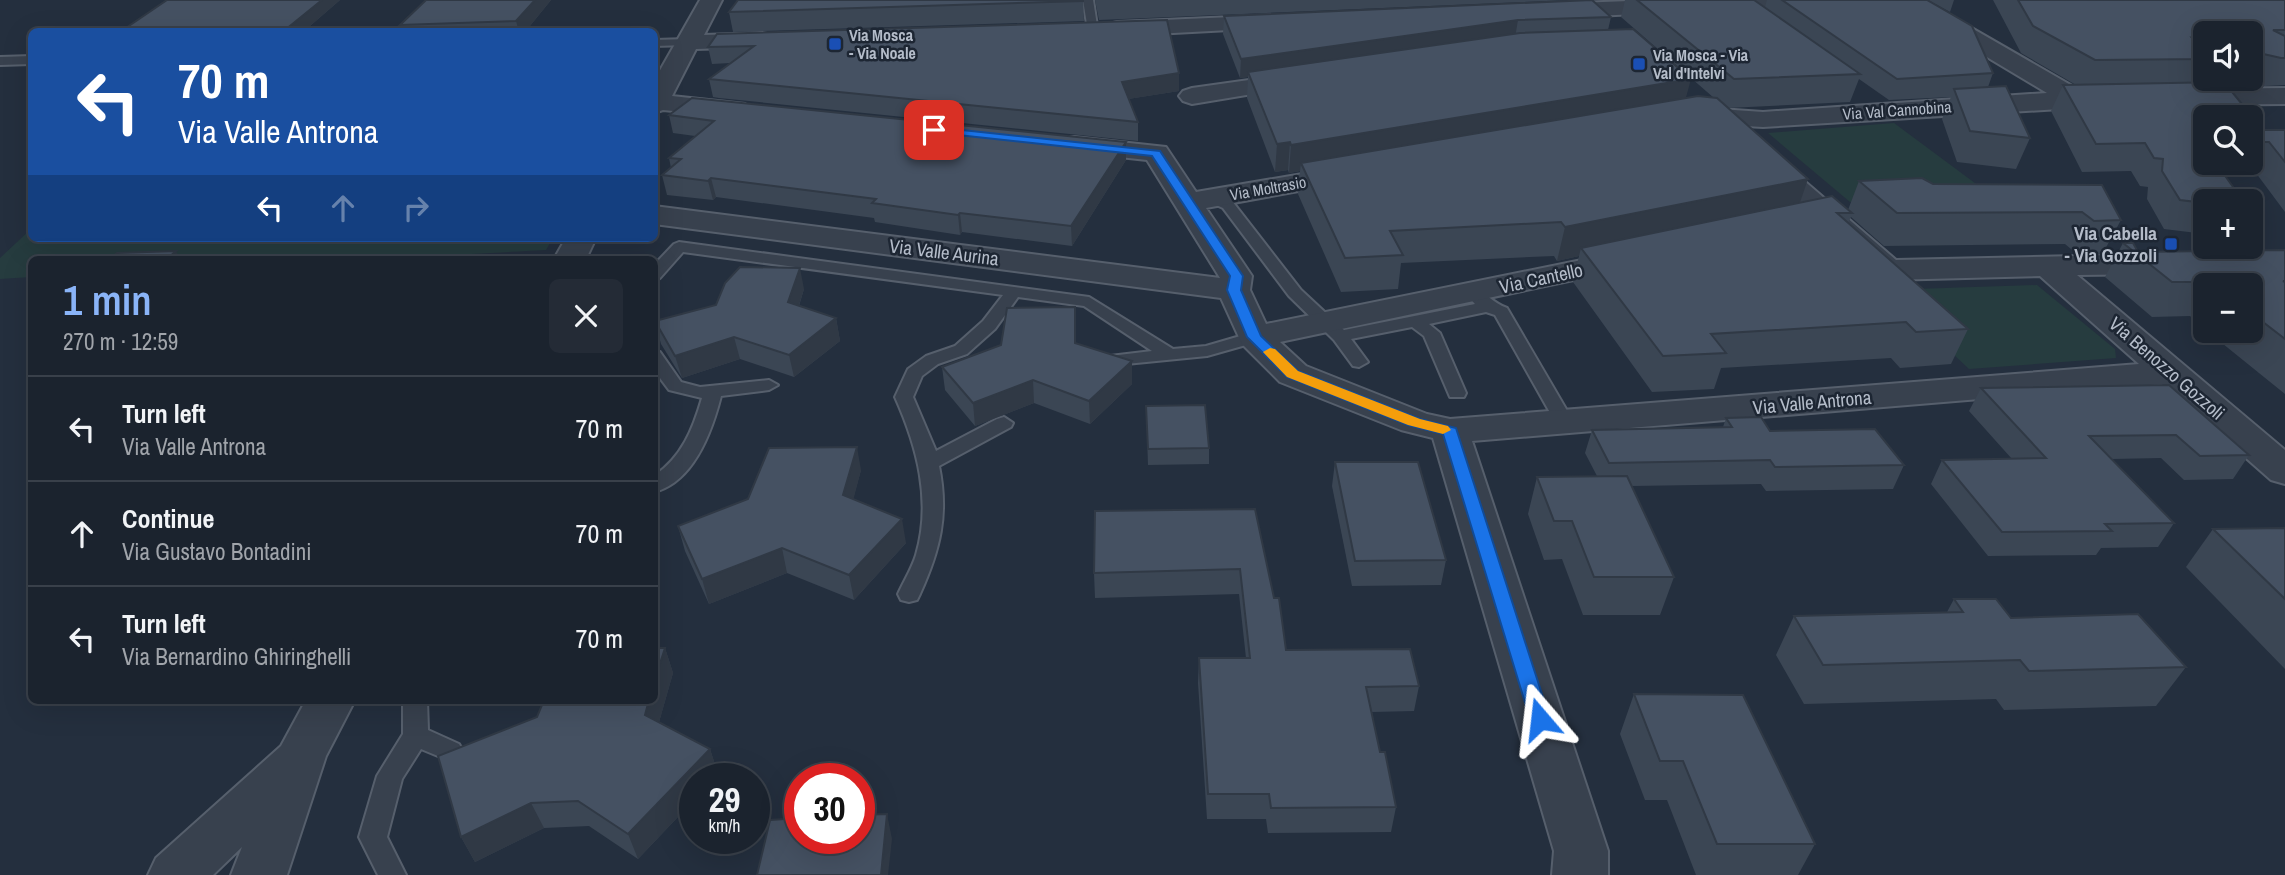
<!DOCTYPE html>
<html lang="en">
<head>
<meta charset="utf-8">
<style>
  body { margin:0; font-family:"Archivo Narrow",sans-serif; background:#242b36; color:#f1f3f6; height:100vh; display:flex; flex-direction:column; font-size:26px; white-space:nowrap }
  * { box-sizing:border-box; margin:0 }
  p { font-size:23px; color:#a0a4aa }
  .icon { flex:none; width:38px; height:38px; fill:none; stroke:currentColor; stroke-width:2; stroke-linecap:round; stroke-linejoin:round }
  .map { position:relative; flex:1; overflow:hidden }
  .sheet { position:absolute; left:28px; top:256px; width:630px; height:448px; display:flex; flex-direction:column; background:#1b232e; border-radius:10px; box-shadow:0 7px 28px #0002,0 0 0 2px #39404a }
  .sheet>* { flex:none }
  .guide { position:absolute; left:28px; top:28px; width:630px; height:214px; border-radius:10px; box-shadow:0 7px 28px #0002,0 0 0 2px #39404a; background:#1a4fa0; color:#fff; overflow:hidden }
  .controls { position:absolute; left:2193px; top:21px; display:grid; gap:14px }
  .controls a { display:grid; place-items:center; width:70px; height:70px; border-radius:10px; background:#1b232e; box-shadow:0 7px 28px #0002,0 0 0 2px #39404a; font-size:35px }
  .speed { position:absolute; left:679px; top:763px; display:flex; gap:14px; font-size:35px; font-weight:700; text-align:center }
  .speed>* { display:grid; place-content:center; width:91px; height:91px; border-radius:50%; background:#1b232e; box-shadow:0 7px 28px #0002,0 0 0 2px #39404a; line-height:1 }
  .speed small { font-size:18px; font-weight:400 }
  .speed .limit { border:10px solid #d22; background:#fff; color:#111 }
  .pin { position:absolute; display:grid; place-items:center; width:60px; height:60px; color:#fff; margin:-30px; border-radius:14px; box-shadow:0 4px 10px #0006 }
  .me { position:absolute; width:77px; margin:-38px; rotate:343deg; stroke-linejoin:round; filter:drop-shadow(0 0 5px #0008) }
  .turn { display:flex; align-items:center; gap:24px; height:147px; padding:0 35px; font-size:32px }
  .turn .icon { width:91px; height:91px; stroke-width:2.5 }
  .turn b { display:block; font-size:49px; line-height:60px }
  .lanes { display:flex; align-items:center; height:66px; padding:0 35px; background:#0003; justify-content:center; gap:35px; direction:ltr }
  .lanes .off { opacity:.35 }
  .round { display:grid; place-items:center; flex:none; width:74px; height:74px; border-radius:10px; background:#242b36 }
  .head { display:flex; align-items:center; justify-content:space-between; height:119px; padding:0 35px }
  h1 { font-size:42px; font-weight:600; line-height:52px; color:#8ab4f8 }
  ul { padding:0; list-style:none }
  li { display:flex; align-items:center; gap:21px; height:105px; padding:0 35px; border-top:2px solid #39404a }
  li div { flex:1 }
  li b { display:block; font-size:26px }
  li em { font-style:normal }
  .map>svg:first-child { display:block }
  .green { fill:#263c3f }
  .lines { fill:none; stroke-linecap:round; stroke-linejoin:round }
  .service-casing { stroke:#565f6c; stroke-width:4 }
  .minor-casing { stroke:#565f6c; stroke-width:4 }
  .service { fill:#38414e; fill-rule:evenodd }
  .minor { fill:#38414e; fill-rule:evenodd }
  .wall { fill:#3b4654; fill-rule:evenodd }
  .shaded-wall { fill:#303945 }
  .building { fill:#455162; stroke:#303945; stroke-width:2 }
  .route { fill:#1a73e8; stroke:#114b97; stroke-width:2 }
  .slow { fill:#f59e0b }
  .transit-dot { fill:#1a4fb4; stroke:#1d2633; stroke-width:2.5 }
  .labels { text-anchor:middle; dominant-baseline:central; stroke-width:5; stroke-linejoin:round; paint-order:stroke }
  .far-poi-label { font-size:16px; font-weight:bold; fill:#b4bcc9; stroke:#1d2633; text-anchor:start }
  .far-street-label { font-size:16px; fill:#b4bcc9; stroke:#1d2633 }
  .poi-label { font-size:19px; font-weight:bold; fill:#b4bcc9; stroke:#1d2633; text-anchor:end }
  .street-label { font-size:19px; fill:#b4bcc9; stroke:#1d2633 }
</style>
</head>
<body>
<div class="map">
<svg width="2285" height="875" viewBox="0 0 2285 875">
  <rect width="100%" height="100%" fill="#242f3e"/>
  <g class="green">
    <path d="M 1894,123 L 1991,195 L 1850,202 L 1768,133 Z"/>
    <path d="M 31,229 L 32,238 L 553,238 L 546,250 L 378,259 L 32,259 L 31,277 L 0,279 L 0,258 Z"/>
    <path d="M 2037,285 L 2115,349 L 2116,358 L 1969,369 L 1885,290 Z"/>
  </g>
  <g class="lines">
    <g class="service-casing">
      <g id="service">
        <path d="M 1083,0 L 1093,0 L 1098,32 L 1088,30 Z"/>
        <path d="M 654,40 L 688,39 L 694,42 L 688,45 L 654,46 Z"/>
        <path d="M 32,56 L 32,64 L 0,65 L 0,57 Z"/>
        <path d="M 1227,200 L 1232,201 L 1301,290 L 1344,330 L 1475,304 L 1464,292 L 1472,287 C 1484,290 1492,303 1507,308 L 1573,421 L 1564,427 L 1557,425 L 1495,315 L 1486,312 L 1429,324 L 1440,333 L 1466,393 L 1464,397 L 1450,397 L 1424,336 L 1412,327 L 1351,339 L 1368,362 L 1359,367 L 1353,366 L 1334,340 L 1289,296 L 1223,208 L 1214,204 L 1216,201 Z"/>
        <path d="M 679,242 L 1089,297 L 1173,349 L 1206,346 L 1254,332 L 1263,337 L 1260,341 L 1207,356 L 1116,365 L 1107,360 L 1110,356 L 1152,351 L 1084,306 L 1018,297 L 995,329 L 967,354 L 938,364 L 922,376 L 913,397 L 936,451 L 997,419 L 1004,417 L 1013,423 L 1011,427 L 939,466 C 949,515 940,550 920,594 L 917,600 L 909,602 L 901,600 L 898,594 C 904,581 912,568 916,555 C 932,501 917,446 895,397 L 908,369 L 926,356 L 955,346 L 983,321 L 1003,295 L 683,252 L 660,278 L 654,280 L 654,265 L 674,244 Z"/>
        <path d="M 654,351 L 660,352 L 681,382 L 700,387 L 769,380 L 778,385 L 769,390 L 721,396 C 712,431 694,482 654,492 L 654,476 C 682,457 693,429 702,398 L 669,390 L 654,370 Z"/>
        <path d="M 403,700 L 427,700 L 428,730 L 459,744 L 463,751 L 459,758 L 450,761 L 421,749 L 402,779 L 387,837 L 406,875 L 378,875 L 359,837 L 377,776 L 403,734 Z"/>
      </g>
    </g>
    <g class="minor-casing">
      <g id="minor">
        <path d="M 700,0 L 722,0 L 704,35 L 763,33 L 771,35 L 775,40 L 771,45 L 763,47 L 696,49 L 672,96 L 745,104 L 749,109 L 745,114 L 736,117 L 663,110 L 654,113 L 654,81 Z"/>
        <path d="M 1656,0 L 1821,0 L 1818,5 L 1810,6 L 1550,18 L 1542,16 L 1539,11 L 1542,6 L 1550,4 Z"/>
        <path d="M 1897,0 L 1923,0 L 2081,91 L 2118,93 L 2122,98 L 2118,103 L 2109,106 L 1763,127 L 1691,123 L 1682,121 L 1678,115 L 1682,109 L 1691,107 L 1763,112 L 2047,93 L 1900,5 Z"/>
        <path d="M 1277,15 L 1285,17 L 1288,22 L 1285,27 L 1117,36 L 1109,34 L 1106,29 L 1109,24 L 1117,22 Z"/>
        <path d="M 1298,73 L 1307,75 L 1310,80 L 1307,85 L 1192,104 L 1183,101 L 1179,96 L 1183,91 L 1192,88 Z"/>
        <path d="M 2285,88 L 2285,104 L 2184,105 L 2175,102 L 2171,97 L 2175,92 L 2184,89 Z"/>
        <path d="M 1074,137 L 1166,147 L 1196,192 L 1349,166 L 1359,168 L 1363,174 L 1359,180 L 1206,208 L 1252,276 L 1250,290 L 1266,324 L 1626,251 L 1637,253 L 1642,260 L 1637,267 L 1626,269 L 1280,342 L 1306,366 L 1427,414 L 1450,419 L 2139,364 L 2040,276 L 1888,280 L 1877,277 L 1753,166 L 1749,160 L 1753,154 L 1763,152 L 1773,154 L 1896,260 L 2165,254 L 2176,257 L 2181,264 L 2176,271 L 2165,274 L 2077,275 L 2285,450 L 2285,484 L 2271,480 L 2162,384 L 1472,441 L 1608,851 L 1608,875 L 1552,875 L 1554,851 L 1433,438 L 1401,430 L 1280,382 L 1242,344 L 1221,298 L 654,224 L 654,206 L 1220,278 L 1147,160 L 1064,151 L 1060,145 L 1064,139 Z"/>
        <path d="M 566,238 L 596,238 L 586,259 L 554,259 Z"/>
        <path d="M 306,700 L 355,700 L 326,756 L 287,875 L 231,875 L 242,847 L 213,875 L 148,875 L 156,858 L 281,746 Z"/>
      </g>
    </g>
    <use href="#service" class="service"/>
    <use href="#minor" class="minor"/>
  </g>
  <g class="wall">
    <path d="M 340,0 L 303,32 L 120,32 Z"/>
    <path d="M 551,0 L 525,32 L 403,32 L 400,25 Z"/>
    <path d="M 1083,0 L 1084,21 L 733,32 L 729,12 Z"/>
    <path d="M 1095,0 L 1571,0 L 1099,20 Z"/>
    <path d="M 1625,0 L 1754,0 L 1765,7 L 1767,0 L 1927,0 L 1993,73 L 1988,87 L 2030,138 L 2016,169 L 1957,162 L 1942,119 L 1951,97 L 1889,100 L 1859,79 L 1850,102 L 1728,108 L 1800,203 L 1848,210 L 1859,181 L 1933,184 L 2102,185 L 2121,220 L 2103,253 L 2077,254 L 2065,244 L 1884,246 L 1851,217 L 1848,223 L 1968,329 L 1951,364 L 1900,368 L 1891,358 L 1721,368 L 1714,389 L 1652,392 L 1573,282 L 1579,256 L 1557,261 L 1554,256 L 1401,263 L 1398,289 L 1341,292 L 1298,194 L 1300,171 L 1289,173 L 1288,170 L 1275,172 L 1247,98 L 1248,77 L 1240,78 L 1223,34 L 1224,16 L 1611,17 L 1608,30 L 1686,98 L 1714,98 L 1621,17 Z"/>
    <path d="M 1928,0 L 1954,0 L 1950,12 Z"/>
    <path d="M 1993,0 L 2285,0 L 2285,85 L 2265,86 L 2235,79 L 2250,79 L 2250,33 L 2205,33 L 2205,72 L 2202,71 L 2196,82 L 2224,82 L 2263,130 L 2285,130 L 2285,212 L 2253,169 L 2221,169 L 2243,201 L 2205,201 L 2205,234 L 2164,229 L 2147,199 L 2148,187 L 2140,186 L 2131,171 L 2082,172 L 2051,111 L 2063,85 L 2076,85 L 2021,53 ZM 2205,117 L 2250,117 L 2250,163 L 2205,163 Z"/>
    <path d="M 717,34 L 1179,73 L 1179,91 L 1128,99 L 1138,122 L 1138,141 L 719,98 L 713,97 L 709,79 L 730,63 L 712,64 L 708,47 Z"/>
    <path d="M 669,115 L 1126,160 L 1072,246 L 962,232 L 960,235 L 875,222 L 874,218 L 716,197 L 713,200 L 667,195 L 662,175 L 671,168 L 669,158 L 695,136 L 673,133 Z"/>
    <path d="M 2123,243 L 2138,252 L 2285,250 L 2285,394 L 2207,331 L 2250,331 L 2250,285 L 2205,285 L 2205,329 L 2190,316 L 2152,317 L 2105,277 Z"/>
    <path d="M 804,289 L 799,306 L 836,318 L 840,341 L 794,377 L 740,359 L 682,378 L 661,344 L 655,321 Z"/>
    <path d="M 1075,307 L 1076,343 L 1132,384 L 1090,424 L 1034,403 L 975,426 L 945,390 L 942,367 L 1001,345 Z"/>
    <path d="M 2169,385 L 2249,455 L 2233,479 L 2184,480 L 2161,458 L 2112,459 L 2174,523 L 2158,547 L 2101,548 L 2096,555 L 1988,556 L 1931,484 L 1942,460 L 2012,459 L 1969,411 L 1981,388 Z"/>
    <path d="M 1146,406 L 1209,448 L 1209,464 L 1148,465 Z"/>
    <path d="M 1726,418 L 1770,431 L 1904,465 L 1893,489 L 1766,491 L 1761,484 L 1632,486 L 1674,577 L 1660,615 L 1583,615 L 1562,559 L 1544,560 L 1528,514 L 1537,477 L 1597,476 L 1585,453 L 1592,430 L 1723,427 Z"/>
    <path d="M 1335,462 L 1446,560 L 1441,585 L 1352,586 L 1332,486 Z"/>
    <path d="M 861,470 L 853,499 L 906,543 L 854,600 L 787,573 L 709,604 L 685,551 L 678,526 Z"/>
    <path d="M 1255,509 L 1274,598 L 1286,650 L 1419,686 L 1414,711 L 1372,712 L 1380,752 L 1396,807 L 1391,832 L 1268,833 L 1266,819 L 1207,819 L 1198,683 L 1199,658 L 1246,658 L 1239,594 L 1095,598 L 1094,573 Z"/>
    <path d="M 2285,528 L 2285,669 L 2186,567 L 2213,529 Z"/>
    <path d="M 1954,599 L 2011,618 L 2186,667 L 2156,706 L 2004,710 L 1996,699 L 1804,704 L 1776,655 L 1794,616 L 1947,612 Z"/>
    <path d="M 665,648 L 673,673 L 659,722 L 710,749 L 718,774 L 714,779 L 695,779 L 695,799 L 638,859 L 589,826 L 544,828 L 475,862 L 461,837 L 537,717 Z"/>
    <path d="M 1634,694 L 1815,844 L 1798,875 L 1696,875 L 1667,800 L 1645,800 L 1620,734 Z"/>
  </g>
  <g class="shaded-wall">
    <path d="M 322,0 L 340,0 L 303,32 L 286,32 L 285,30 Z"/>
    <path d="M 535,0 L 551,0 L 525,32 L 519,32 L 516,21 Z"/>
    <path d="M 1518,20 L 1515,38 L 1248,72 L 1248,77 L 1240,78 L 1241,59 Z"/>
    <path d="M 1179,73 L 1179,91 L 1122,100 L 1122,82 Z"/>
    <path d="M 1691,79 L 1684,105 L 1301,163 L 1300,171 L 1289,173 L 1291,145 Z"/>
    <path d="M 1126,142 L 1126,160 L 1072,246 L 1071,226 Z"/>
    <path d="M 1290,142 L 1288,170 L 1275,172 L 1277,144 Z"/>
    <path d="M 711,178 L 716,197 L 713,200 L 708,181 Z"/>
    <path d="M 1808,179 L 1797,211 L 1581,248 L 1579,256 L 1557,261 L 1565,227 Z"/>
    <path d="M 960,213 L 962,232 L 960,235 L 958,215 Z"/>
    <path d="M 176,251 L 180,259 L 167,259 Z"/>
    <path d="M 800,268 L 804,289 L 793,324 L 788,302 Z"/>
    <path d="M 836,318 L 840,341 L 794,377 L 789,355 Z"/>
    <path d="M 734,337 L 740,359 L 682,378 L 675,356 Z"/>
    <path d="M 1132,361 L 1132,384 L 1090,424 L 1089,401 Z"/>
    <path d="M 1033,380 L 1034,403 L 975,426 L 973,403 Z"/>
    <path d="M 857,447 L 861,470 L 848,520 L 843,495 Z"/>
    <path d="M 902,519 L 906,543 L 854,600 L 849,575 Z"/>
    <path d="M 782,548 L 787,573 L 709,604 L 702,579 Z"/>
    <path d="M 665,648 L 673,673 L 654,740 L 645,715 L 649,700 L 654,700 L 654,682 Z"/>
    <path d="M 710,749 L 718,774 L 714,779 L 695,779 L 695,799 L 638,859 L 628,834 Z"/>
    <path d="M 531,803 L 544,828 L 475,862 L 461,837 Z"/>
    <path d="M 887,814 L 892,839 L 888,875 L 881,875 Z"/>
  </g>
  <g class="building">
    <path d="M 167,0 L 322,0 L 285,30 L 229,32 L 120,32 Z"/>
    <path d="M 426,0 L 535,0 L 516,21 L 400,25 Z"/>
    <path d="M 738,0 L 1083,0 L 1083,1 L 729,12 Z"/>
    <path d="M 1592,0 L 1611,17 L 1518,20 L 1241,59 L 1224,16 Z"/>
    <path d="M 1637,0 L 1754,0 L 1860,74 L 1734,79 Z"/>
    <path d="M 1782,0 L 1927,0 L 1972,26 L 1993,73 L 1897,79 Z"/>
    <path d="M 2018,0 L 2285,0 L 2285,30 L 2273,30 L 2285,36 L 2285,58 L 2281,58 L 2250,51 L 2250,33 L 2205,33 L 2205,41 L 2192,38 L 2205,54 L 2205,59 L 2095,60 L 2033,26 Z"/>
    <path d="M 1167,20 L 1179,73 L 1122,82 L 1138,122 L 709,79 L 754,46 L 708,47 L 717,34 Z"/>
    <path d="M 1633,29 L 1691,79 L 1291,145 L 1290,142 L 1277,144 L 1248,72 L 1520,33 Z"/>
    <path d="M 2224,82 L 2263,130 L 2285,130 L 2285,162 L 2269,142 L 2250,142 L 2250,117 L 2205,117 L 2205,142 L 2202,142 L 2205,147 L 2205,163 L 2216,163 L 2243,201 L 2205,201 L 2205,203 L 2180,200 L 2162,171 L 2163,159 L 2154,158 L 2145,143 L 2096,144 L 2063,85 Z"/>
    <path d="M 2006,86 L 2030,138 L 1970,131 L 1954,89 Z"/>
    <path d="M 1698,96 L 1717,98 L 1808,179 L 1565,227 L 1561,222 L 1390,231 L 1403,255 L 1345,258 L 1301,163 Z"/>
    <path d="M 692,98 L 1126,142 L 1071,226 L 960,213 L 958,215 L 872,203 L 876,199 L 711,178 L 708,181 L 662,175 L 681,159 L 669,158 L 714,121 L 669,115 Z"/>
    <path d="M 1922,178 L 1933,184 L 2102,185 L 2121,220 L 2094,221 L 2082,212 L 1897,213 L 1859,181 Z"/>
    <path d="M 1832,196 L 1852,213 L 1837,213 L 1968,329 L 1916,332 L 1906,322 L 1711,334 L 1726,353 L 1663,356 L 1581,248 Z"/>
    <path d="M 2123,243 L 2133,243 L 2138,252 L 2285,250 L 2285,281 L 2283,281 L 2285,282 L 2285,339 L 2250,312 L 2250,285 L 2215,285 L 2211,282 L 2172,282 Z"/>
    <path d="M 176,251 L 167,259 L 110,259 L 117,253 Z"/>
    <path d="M 740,267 L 800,268 L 788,302 L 836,318 L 789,355 L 734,337 L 675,356 L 655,321 L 716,305 L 725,283 Z"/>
    <path d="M 1075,307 L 1075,343 L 1132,361 L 1089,401 L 1033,380 L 973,403 L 942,367 L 1001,345 L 1007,308 Z"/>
    <path d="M 2169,385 L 2249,455 L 2200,456 L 2176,435 L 2089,436 L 2174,523 L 2105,524 L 2112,531 L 2002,532 L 1942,460 L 2046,458 L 1981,388 Z"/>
    <path d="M 1205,405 L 1209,448 L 1148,449 L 1146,406 Z"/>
    <path d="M 1761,417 L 1770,431 L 1875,429 L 1904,465 L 1775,467 L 1770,460 L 1609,463 L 1592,430 L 1732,427 L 1726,418 Z"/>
    <path d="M 857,447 L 843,495 L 902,519 L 849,575 L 782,548 L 702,579 L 678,526 L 748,499 L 769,448 Z"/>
    <path d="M 1335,462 L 1418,462 L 1446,560 L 1355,561 Z"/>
    <path d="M 1627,476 L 1674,577 L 1594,577 L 1572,521 L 1554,521 L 1537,477 Z"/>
    <path d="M 1255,509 L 1274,598 L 1279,598 L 1286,650 L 1410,649 L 1419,686 L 1366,687 L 1380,752 L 1385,752 L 1396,807 L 1271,808 L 1269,794 L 1208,794 L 1199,658 L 1250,658 L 1240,569 L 1094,573 L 1095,511 Z"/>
    <path d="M 2285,528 L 2285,599 L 2213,529 Z"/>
    <path d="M 1954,599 L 1996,599 L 2011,618 L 2138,614 L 2186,667 L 2029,671 L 2020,660 L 1823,665 L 1794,616 L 1963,612 Z"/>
    <path d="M 654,648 L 665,648 L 654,682 Z"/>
    <path d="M 1634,694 L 1743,695 L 1815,844 L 1717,844 L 1683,761 L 1660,761 Z"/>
    <path d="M 544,700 L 649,700 L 645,715 L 710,749 L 628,834 L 578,801 L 531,803 L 461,837 L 438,756 L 537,717 Z"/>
    <path d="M 887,814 L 881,875 L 757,875 L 770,820 L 800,818 L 800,838 L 859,838 L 859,815 Z"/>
  </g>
  <path class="route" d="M 934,127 L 1160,151 L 1243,276 L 1241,290 L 1261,336 L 1298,371 L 1420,419 L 1456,428 L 1550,719 L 1547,725 L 1540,727 L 1533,725 L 1530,719 L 1443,434 L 1408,425 L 1287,377 L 1247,337 L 1227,290 L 1230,276 L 1152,156 L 930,132 L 928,130 Z"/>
  <path class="slow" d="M 1270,348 L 1275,349 L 1298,371 L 1420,419 L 1448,426 L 1451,430 L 1443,434 L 1408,425 L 1287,377 L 1263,352 Z"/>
  <g class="transit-dot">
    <rect x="828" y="37" width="14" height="14" rx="3.5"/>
    <rect x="1632" y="57" width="14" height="14" rx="3.5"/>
    <rect x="2164" y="237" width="14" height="14" rx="3.5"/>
  </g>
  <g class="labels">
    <g class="far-poi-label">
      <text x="849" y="35">Via Mosca<tspan x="849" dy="18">- Via Noale</tspan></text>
      <text x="1653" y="55">Via Mosca - Via<tspan x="1653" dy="18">Val d'Intelvi</tspan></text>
    </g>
    <g class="far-street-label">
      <text transform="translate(1897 110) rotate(-4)">Via Val Cannobina</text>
      <text transform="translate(1268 188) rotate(-10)">Via Moltrasio</text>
    </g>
    <g class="poi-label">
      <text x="2157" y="233">Via Cabella<tspan x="2157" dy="22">- Via Gozzoli</tspan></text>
    </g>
    <g class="street-label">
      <text transform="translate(944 252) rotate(7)">Via Valle Aurina</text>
      <text transform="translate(1541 278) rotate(-12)">Via Cantello</text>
      <text transform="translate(2167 368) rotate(41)">Via Benozzo Gozzoli</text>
      <text transform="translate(1812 402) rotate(-5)">Via Valle Antrona</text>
    </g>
  </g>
</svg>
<div class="controls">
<a><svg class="icon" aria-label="sound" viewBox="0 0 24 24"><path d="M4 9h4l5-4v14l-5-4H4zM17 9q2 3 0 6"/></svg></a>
<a><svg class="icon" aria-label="search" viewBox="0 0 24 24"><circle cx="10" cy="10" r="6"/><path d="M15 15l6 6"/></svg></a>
<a>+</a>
<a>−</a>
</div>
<div class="speed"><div>29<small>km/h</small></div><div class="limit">30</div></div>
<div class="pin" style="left:934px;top:130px;background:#d93025"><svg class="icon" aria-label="arrive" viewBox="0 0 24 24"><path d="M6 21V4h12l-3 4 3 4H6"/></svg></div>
<svg class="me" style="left:1540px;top:719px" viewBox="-20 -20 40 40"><path d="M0-17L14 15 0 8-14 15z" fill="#1a73e8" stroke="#fff" stroke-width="4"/></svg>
<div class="guide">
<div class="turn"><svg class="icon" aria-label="left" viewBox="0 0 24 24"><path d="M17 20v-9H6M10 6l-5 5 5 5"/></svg><div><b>70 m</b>Via Valle Antrona</div></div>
<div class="lanes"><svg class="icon" aria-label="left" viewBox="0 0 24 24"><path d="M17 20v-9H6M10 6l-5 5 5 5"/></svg><svg class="icon off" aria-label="ahead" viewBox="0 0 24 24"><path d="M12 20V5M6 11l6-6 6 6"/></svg><svg class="icon off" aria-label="right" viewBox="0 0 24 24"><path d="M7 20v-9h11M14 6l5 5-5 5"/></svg></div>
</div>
<section class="sheet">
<div class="head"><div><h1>1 min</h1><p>270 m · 12:59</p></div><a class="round"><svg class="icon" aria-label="close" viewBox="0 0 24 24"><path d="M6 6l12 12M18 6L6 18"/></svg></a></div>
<ul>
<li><svg class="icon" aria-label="left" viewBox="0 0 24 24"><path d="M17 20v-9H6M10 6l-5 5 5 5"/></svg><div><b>Turn left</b><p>Via Valle Antrona</p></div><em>70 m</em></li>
<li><svg class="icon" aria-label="ahead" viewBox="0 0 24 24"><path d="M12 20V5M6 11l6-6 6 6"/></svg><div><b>Continue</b><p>Via Gustavo Bontadini</p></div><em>70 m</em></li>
<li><svg class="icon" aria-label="left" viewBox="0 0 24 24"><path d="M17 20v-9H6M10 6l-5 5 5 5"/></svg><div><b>Turn left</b><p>Via Bernardino Ghiringhelli</p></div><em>70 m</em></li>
</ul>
</section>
</div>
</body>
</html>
